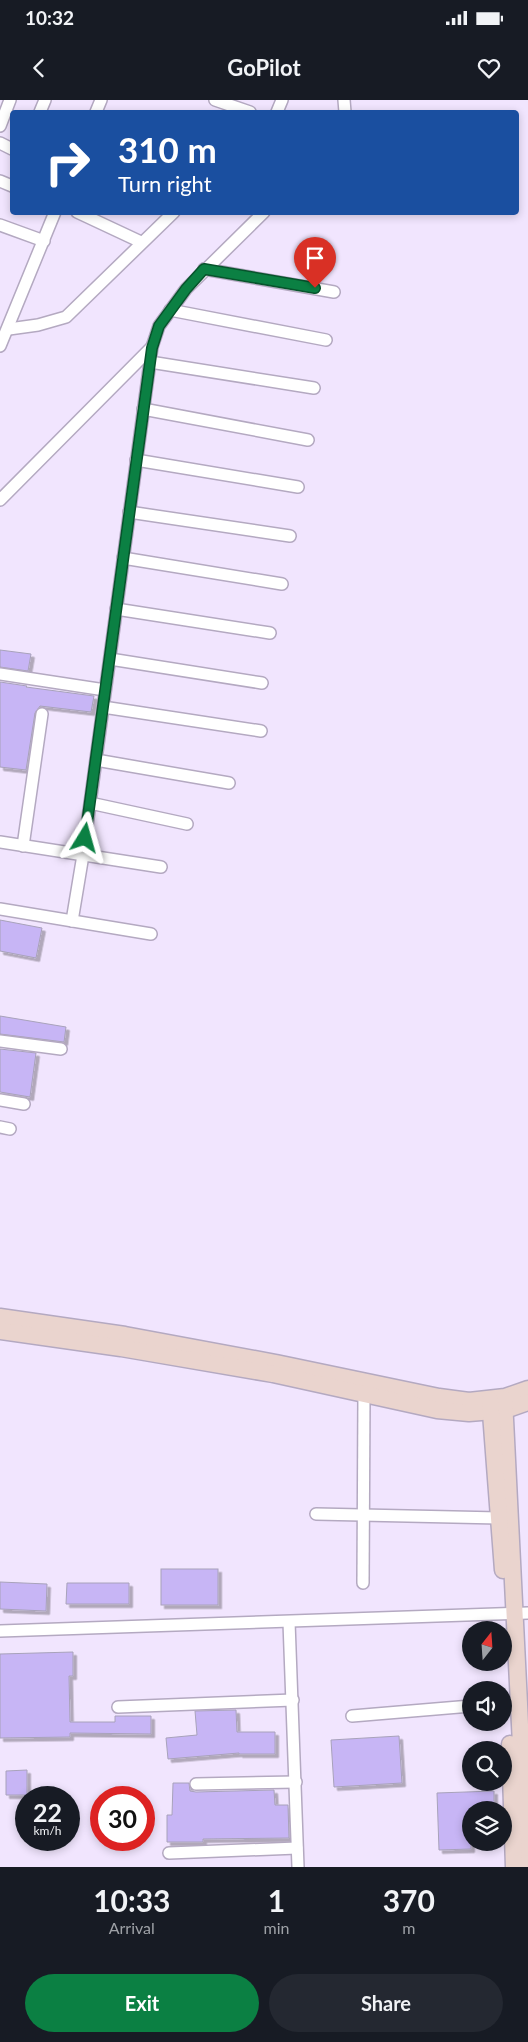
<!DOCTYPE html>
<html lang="en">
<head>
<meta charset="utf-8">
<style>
  body { margin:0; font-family:Lato,sans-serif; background:#242831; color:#f1f3f6; height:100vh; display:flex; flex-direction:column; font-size:19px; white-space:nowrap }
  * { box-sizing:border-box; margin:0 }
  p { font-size:16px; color:#9ea1a6 }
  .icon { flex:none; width:28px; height:28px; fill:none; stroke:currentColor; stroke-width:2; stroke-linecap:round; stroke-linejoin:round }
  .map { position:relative; height:1767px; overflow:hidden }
  .panel { display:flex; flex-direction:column; background:#171b24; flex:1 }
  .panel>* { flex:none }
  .hud { position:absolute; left:10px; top:10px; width:509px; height:105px; border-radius:5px; box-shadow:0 2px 8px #0003; background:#1a4fa0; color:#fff; overflow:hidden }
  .needle { width:32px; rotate:17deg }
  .tools { position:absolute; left:462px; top:1521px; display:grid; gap:10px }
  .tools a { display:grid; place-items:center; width:50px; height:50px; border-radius:50%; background:#171b24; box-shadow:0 2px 8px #0003; font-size:25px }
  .speed { position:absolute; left:15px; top:1686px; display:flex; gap:10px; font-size:25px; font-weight:700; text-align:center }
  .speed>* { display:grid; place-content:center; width:65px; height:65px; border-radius:50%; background:#171b24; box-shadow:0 2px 8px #0003; line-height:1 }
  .speed small { font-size:12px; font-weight:400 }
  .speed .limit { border:8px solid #d22; background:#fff; color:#111 }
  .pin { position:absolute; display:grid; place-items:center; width:42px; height:42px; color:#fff; margin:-51px -21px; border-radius:50% 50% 50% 0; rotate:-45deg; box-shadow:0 0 5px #0007 }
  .pin .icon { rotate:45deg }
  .me { position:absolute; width:55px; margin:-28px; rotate:8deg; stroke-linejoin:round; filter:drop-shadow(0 0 4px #0008) }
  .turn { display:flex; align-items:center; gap:18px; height:105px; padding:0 25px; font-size:22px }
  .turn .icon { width:65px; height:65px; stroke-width:2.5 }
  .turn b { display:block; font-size:35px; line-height:42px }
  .eta { display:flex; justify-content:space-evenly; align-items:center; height:85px; text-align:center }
  .eta b { font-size:30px; font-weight:700; line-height:35px }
  .primary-button { display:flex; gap:10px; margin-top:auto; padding:10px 25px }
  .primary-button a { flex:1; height:58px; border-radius:30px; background:#0b8043; color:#fff; font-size:20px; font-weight:700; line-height:58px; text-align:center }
  .primary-button a+a { background:#242831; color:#f1f3f6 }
  .status { display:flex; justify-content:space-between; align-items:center; height:35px; padding:0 25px; background:#171b24; direction:ltr }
  .status svg { height:14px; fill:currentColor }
  header { display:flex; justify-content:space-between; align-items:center; height:65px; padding:0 25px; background:#171b24; font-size:22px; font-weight:700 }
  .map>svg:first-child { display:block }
  .building { fill:#c7b5f5; stroke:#a8a2ba; filter:url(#shadow) }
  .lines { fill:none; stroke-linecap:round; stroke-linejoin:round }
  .street-casing { stroke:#b4a9c1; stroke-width:14 }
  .secondary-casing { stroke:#b4a9c1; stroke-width:19 }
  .street { stroke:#fff; stroke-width:11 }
  .secondary { stroke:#ead4ce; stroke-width:16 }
  .route-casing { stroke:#07532c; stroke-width:12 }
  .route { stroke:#0b8043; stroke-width:9 }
</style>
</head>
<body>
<div class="status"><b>10:32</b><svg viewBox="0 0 49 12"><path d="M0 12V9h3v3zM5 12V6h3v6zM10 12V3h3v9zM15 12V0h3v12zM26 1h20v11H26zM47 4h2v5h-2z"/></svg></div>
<header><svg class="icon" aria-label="back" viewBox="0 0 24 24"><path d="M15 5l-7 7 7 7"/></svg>GoPilot<svg class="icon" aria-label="heart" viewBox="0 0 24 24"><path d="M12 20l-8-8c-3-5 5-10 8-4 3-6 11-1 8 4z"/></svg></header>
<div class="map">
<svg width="528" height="1767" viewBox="0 0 528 1767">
  <defs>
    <filter id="shadow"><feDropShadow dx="3.5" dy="3.5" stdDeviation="0" flood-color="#0004"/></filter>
  </defs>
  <rect width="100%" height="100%" fill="#f1e5fe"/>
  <g class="building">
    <path d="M 0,550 L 31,554 L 28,571 L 0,567 Z"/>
    <path d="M 0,582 L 27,586 L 26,587 L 94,596 L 91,612 L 40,606 L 35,613 L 26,670 L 0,667 Z"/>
    <path d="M 0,820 L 42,828 L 36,858 L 0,851 Z"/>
    <path d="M 0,916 L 66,927 L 64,942 L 0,934 Z"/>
    <path d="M 0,949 L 36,953 L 30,997 L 0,992 Z"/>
    <rect x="161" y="1469" width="57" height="36"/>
    <path d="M 0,1482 L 47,1484 L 46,1511 L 0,1509 Z"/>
    <path d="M 67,1483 L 129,1483 L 129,1504 L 66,1504 Z"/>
    <path d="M 73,1552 L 73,1576 L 69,1576 L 70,1622 L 115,1622 L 115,1616 L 151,1616 L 151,1634 L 70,1633 L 70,1637 L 0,1638 L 0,1554 Z"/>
    <path d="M 236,1610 L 237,1632 L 275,1632 L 275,1654 L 239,1654 L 239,1653 L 168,1659 L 166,1638 L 197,1635 L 195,1611 Z"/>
    <path d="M 399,1636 L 402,1683 L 334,1687 L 331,1640 Z"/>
    <path d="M 27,1670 L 27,1695 L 6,1695 L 6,1671 Z"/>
    <path d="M 173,1683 L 189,1683 L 190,1691 L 196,1692 L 274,1690 L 275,1705 L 288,1705 L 289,1738 L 203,1739 L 203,1742 L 167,1742 L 167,1715 L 172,1715 Z"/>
    <path d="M 494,1691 L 494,1710 L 471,1710 L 471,1749 L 439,1750 L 437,1693 Z"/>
  </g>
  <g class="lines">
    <g class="street-casing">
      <g id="street">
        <path d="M 215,0 L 250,12"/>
        <path d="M 344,0 L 345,12"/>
        <path d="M 40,12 L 45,0"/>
        <path d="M 96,12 L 101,0"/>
        <path d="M 277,12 L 282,0"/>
        <path d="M 0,26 L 10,0"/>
        <path d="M 0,43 L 12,49"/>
        <path d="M 0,81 L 12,86"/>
        <path d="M 77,112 L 141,142"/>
        <path d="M 0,125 L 44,141"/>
        <path d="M 204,169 L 334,192"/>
        <path d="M 170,210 L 326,240"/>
        <path d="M 9,229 L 38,225 L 66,217 L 174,112"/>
        <path d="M 0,246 L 55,112"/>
        <path d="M 150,262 L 314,288"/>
        <path d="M 143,309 L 308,340"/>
        <path d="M 136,360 L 298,387"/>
        <path d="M 0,400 L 152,247"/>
        <path d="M 129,412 L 290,436"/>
        <path d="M 123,458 L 282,484"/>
        <path d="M 116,509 L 270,533"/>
        <path d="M 110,559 L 262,583"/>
        <path d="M 0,574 L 105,590"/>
        <path d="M 103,607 L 261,631"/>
        <path d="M 96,660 L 229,683"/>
        <path d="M 90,703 L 187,724"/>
        <path d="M 0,742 L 161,767"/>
        <path d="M 23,746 L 42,614"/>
        <path d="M 0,809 L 151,834"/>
        <path d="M 72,821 L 83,755 L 152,247 L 159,226 L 186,189 L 264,112"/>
        <path d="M 0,941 L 61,949"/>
        <path d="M 0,1000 L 24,1004"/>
        <path d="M 0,1027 L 10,1029"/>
        <path d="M 316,1414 L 499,1418"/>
        <path d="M 363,1483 L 364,1293"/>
        <path d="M 289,1522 L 298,1767"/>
        <path d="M 0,1531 L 528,1513"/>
        <path d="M 504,1603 L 509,1603"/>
        <path d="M 118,1607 L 293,1600"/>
        <path d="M 352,1616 L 471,1606"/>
        <path d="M 196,1684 L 296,1682"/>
        <path d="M 169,1753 L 297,1748"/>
      </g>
    </g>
    <g class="secondary-casing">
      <g id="secondary">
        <path d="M 0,1217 L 125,1235 L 276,1263 L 439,1297 L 469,1301 L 505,1297 L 528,1289"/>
        <path d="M 0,1231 L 121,1248 L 273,1274 L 437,1310 L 469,1313 L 505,1310 L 528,1302"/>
        <path d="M 504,1299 L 527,1767"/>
        <path d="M 490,1300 L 503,1470"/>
        <path d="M 510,1644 L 514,1767"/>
      </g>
    </g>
    <use href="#street" class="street"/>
    <use href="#secondary" class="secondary"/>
  </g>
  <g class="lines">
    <g class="route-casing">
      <path id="route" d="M 85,738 L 152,248 L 159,226 L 186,189 L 204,169 L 315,188"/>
    </g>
    <use href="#route" class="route"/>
  </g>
</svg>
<div class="tools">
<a><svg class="needle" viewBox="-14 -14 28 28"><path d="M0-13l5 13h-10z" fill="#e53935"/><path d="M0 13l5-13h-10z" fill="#9ea1a6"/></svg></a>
<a><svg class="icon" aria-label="sound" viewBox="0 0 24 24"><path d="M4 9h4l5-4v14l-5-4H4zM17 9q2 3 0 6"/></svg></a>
<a><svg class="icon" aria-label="search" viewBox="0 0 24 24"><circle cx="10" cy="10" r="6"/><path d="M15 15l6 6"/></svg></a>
<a><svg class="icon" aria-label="layers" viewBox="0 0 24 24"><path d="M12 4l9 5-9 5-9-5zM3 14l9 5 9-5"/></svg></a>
</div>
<div class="speed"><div>22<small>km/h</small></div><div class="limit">30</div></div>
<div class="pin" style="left:315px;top:188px;background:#d93025"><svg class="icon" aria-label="arrive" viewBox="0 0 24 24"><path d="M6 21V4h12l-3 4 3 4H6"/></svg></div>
<svg class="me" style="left:85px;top:738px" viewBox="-20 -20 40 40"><path d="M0-17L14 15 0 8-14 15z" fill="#0b8043" stroke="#fff" stroke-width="4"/></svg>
<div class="hud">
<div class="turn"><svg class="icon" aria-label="right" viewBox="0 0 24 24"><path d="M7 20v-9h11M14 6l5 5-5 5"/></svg><div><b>310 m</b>Turn right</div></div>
</div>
</div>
<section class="panel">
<div class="eta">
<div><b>10:33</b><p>Arrival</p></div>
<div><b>1</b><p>min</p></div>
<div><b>370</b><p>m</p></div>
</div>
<div class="primary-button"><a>Exit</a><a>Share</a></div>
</section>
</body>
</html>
